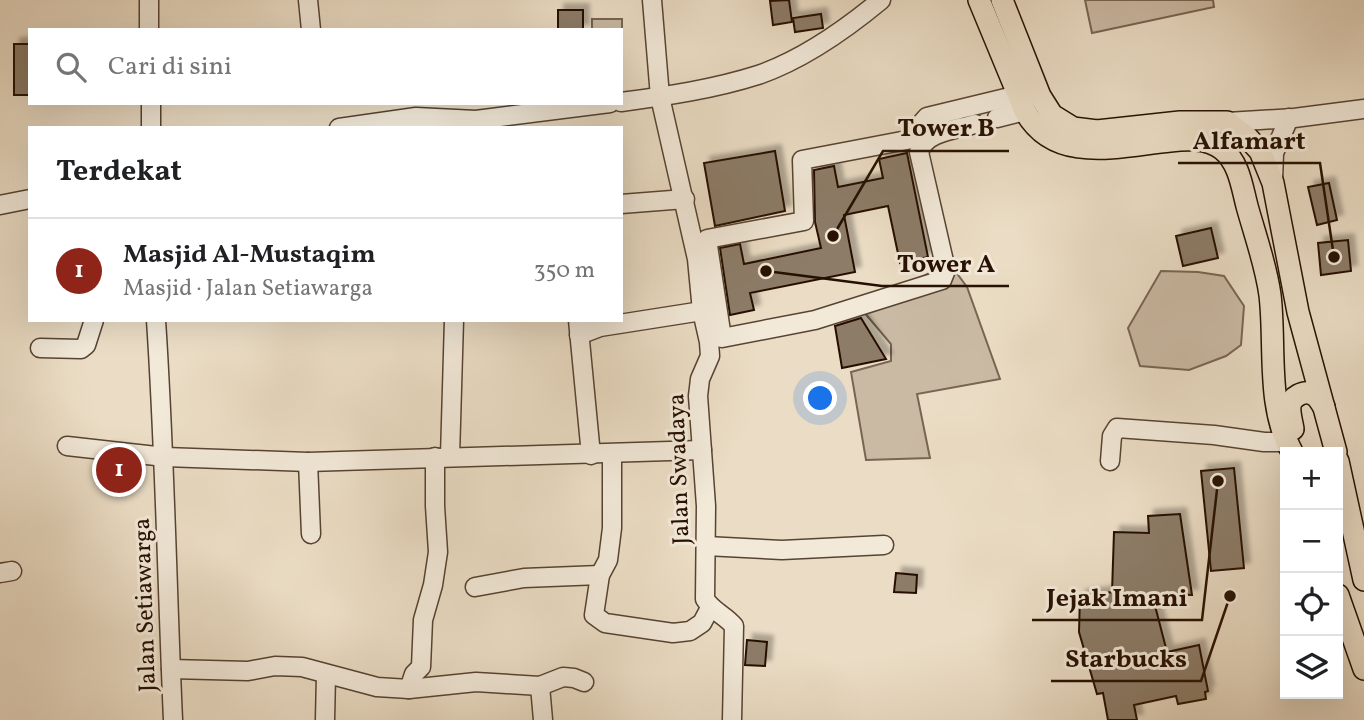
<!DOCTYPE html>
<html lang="id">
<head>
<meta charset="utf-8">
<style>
  body { margin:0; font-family:Vollkorn,serif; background:#f6f6f6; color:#202124 }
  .controls { position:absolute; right:21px; bottom:21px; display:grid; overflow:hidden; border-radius:0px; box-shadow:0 7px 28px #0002 }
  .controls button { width:63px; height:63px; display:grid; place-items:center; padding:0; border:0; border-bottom:2px solid #e0e0e0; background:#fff; color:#202124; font:35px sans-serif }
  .you { position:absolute; left:821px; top:399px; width:24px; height:24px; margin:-18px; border:5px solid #fff; border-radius:50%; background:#1a73e8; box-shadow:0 0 0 10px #1a73e833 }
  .badge { display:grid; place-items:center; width:46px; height:46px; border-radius:50%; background:#8f2418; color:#fff; font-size:23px; font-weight:700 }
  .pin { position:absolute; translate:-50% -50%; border:4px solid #fff; box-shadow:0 2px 7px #0006 }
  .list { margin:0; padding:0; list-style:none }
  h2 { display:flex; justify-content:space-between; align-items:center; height:91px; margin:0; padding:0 28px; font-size:30px }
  h2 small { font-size:23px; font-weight:400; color:#757577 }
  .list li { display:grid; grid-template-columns:46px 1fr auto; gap:21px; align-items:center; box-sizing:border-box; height:105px; padding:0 28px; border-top:2px solid #e0e0e0 }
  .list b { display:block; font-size:26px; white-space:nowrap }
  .list p { margin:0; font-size:23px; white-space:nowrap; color:#757577 }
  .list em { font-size:23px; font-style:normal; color:#757577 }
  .icon { flex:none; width:38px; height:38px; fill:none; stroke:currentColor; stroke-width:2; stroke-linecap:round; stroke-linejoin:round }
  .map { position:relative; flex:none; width:1364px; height:720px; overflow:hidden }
  .search { position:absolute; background:#fff; box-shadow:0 7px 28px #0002; left:28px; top:28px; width:595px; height:77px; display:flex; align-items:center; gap:18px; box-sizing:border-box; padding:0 24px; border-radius:0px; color:#757577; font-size:26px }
  .panel { position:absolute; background:#fff; box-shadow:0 7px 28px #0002; left:28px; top:126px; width:595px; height:196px; border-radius:0px }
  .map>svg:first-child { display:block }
  .green { fill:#cabaa4; stroke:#786552; stroke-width:2 }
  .building { fill:#8c7b67; stroke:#261001; stroke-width:2; filter:url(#shadow) }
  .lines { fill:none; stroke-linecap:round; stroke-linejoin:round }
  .minor-casing { stroke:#574332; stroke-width:21 }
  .major-casing { stroke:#261001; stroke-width:24 }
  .minor { stroke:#f2e9d9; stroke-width:18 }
  .major { stroke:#ebddc5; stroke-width:21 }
  .labels { text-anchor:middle; stroke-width:6; stroke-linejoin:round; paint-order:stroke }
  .street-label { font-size:24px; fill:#261001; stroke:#f2e9d9 }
  .leader { fill:none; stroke:#261001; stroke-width:2.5 }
  .callout-dot { fill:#261001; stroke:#f2e9d9; stroke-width:2.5 }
  .callout-label { font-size:26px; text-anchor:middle; font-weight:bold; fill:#261001; stroke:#f2e9d9; stroke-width:6; stroke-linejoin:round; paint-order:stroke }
</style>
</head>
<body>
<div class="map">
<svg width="1364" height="720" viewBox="0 0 1364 720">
  <defs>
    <filter id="shadow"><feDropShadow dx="6" dy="-6" stdDeviation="2" flood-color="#0004"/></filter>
  </defs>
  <rect width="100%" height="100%" fill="#ebddc5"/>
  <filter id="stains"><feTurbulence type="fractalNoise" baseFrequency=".00286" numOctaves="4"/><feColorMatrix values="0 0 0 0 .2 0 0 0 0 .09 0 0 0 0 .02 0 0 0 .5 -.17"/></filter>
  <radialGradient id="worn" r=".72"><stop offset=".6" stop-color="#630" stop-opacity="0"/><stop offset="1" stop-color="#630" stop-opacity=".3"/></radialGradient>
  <!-- green -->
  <g class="green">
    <polygon points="1085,0 1213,0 1214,7 1092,33"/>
    <polygon points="592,19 622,19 622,51 621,30 592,30"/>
    <polygon points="950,264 967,287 1000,379 917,394 930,458 866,460 851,372 891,361 891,344 858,305"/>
    <polygon points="1161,271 1198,272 1224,276 1244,306 1241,345 1226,356 1189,370 1140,366 1128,328"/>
  </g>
  <!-- building -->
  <g class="building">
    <polygon points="789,0 792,22 773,25 770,1"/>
    <rect x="558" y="10" width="25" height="20"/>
    <polygon points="821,14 823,28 795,32 793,18"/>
    <rect x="14" y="44" width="16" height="51"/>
    <polygon points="775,151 785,211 715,226 704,163"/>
    <polygon points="907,153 928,257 900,263 888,206 844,215 855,272 750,293 754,310 730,315 720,248 740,244 744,264 821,248 815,222 814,170 834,166 838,187 883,178 879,159"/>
    <polygon points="1329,183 1337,220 1317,225 1308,187"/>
    <polygon points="1211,228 1218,258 1183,266 1176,236"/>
    <polygon points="1348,240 1351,271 1321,275 1318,243"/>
    <polygon points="861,318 886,359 842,368 835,326"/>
    <polygon points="103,462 137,465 135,485 102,482"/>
    <polygon points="1234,468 1244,568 1211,571 1201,471"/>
    <polygon points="1180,514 1192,595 1152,594 1167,652 1199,645 1208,691 1205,692 1206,699 1178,704 1176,696 1134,705 1137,720 1108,720 1103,693 1097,694 1079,632 1080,596 1112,592 1114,532 1149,533 1148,516"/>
    <polygon points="896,573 917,575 916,593 894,592"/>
    <polygon points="747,640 767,642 765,666 745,665"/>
  </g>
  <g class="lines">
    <!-- minor casing -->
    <g class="minor-casing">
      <g id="minor">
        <polyline points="149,0 149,30"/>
        <polyline points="308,0 311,30"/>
        <path d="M652 0 660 97 697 259 702 311 709 342 710 356 700 379 698 396 706 506 705 599C712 611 725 615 734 626L732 720"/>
        <path d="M621 102C667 96 714 89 758 75 802 60 846 29 881 0"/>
        <polyline points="151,103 151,128"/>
        <polyline points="997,118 1025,111"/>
        <polyline points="1227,122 1294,118 1364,109"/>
        <path d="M975 124C956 130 926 131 919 152L946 270 942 280 815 320 722 338 707 239 804 221 802 160 907 140 927 117 1018 95"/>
        <polyline points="339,128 416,117 476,120 610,103"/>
        <polyline points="1273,181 1274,153 1289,118"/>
        <polyline points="621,204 685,199"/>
        <polyline points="0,205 30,199"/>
        <path d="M156 320C165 453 167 587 173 720"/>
        <polyline points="578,320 591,455"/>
        <polyline points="579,335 600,327 702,311"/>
        <polyline points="40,348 81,349 86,345 94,320"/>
        <polyline points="67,446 165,457 308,462 702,450"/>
        <polyline points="612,454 612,528 608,560 600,575 594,615 605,623 673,633 690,631 702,623 710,608"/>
        <polyline points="450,456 454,320"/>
        <polyline points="1110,461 1112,436 1117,428 1214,435 1264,442 1286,442"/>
        <polyline points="308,462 311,534"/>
        <polyline points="706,546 782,550 884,545"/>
        <polyline points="0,573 12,571"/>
        <polyline points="475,587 524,578 600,575"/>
        <polyline points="171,669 248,671 275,666 302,667 377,687 409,689 476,682 540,686 563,677 574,678 584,682"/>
        <polyline points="540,686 543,720"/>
        <polyline points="409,689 414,674 421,667 423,620 433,585 438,552 435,506 435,457"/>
        <polyline points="325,720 326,675"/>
      </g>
    </g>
    <!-- major casing -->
    <g class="major-casing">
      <g id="major">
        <path d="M979 0 1025 111C1055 165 1120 146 1170 141 1188 139 1207 138 1222 149 1239 162 1242 187 1247 206 1255 235 1266 265 1270 295 1276 345 1266 406 1292 452"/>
        <polyline points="1002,0 1040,96 1052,115 1073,128 1097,131 1180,122 1227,122 1247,137 1260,151 1273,183 1298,312 1336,452"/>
        <path d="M1293 429C1292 422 1289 413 1290 406 1291 397 1304 390 1312 394 1318 396 1321 403 1324 407"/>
        <polyline points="1338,461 1364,580"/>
        <polyline points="1338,595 1364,669"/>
      </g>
    </g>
    <!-- minor -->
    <use href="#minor" class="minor"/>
    <!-- major -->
    <use href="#major" class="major"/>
  </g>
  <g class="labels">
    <!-- street labels -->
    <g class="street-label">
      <text transform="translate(678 469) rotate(-92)" y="8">Jalan Swadaya</text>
      <text transform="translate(144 605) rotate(-92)" y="8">Jalan Setiawarga</text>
    </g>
  </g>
  <!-- callouts -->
  <path class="leader" d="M833 236L883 151H1009M1334 257L1320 163H1178M766 271L882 286H1009M1218 481L1202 620H1032M1230 596L1201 681H1051"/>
  <g class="callout-dot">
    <circle cx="833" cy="236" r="7"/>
    <circle cx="1334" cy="257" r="7"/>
    <circle cx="766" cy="271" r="7"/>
    <circle cx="1218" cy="481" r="7"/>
    <circle cx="1230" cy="596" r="7"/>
  </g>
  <g class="callout-label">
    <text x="946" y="136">Tower B</text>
    <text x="1249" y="149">Alfamart</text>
    <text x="946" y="272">Tower A</text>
    <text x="1117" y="606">Jejak Imani</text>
    <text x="1126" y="667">Starbucks</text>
  </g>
  <rect width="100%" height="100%" filter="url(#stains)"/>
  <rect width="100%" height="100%" fill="url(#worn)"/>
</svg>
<div class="controls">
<button>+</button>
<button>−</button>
<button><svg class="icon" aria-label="locate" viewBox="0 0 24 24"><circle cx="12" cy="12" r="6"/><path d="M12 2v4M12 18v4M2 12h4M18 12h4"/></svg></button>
<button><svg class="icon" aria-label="layers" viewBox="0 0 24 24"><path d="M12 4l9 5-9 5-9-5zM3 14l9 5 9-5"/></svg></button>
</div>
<div class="you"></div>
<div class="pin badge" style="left:119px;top:470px">1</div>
<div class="search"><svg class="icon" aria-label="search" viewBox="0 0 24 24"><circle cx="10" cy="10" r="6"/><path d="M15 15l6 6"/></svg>Cari di sini</div>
<section class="panel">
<h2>Terdekat<small></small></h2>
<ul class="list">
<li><span class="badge">1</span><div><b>Masjid Al-Mustaqim</b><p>Masjid · Jalan Setiawarga</p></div><em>350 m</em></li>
</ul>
</section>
</div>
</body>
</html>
